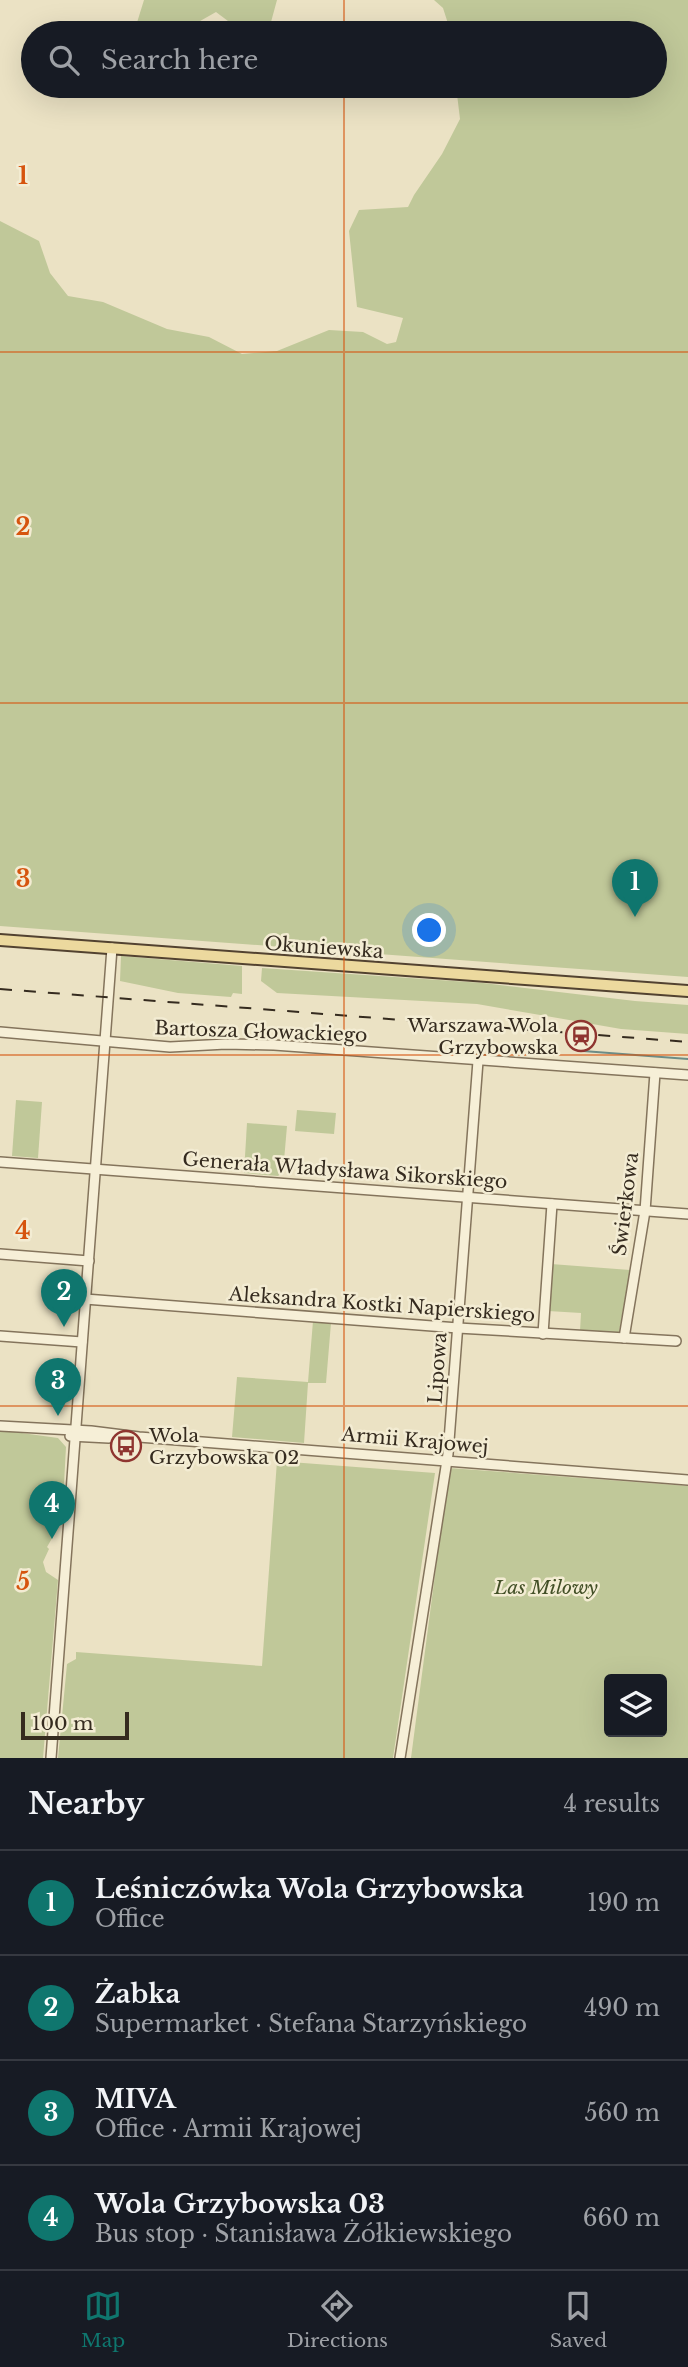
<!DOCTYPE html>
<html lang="en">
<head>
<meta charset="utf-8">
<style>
  body { margin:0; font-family:"Libre Baskerville",serif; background:#242831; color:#f1f3f6 }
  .controls { position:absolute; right:21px; bottom:21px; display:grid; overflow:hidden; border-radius:7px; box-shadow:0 7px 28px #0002 }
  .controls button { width:63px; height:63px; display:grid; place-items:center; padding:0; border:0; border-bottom:2px solid #363941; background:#171b24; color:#f1f3f6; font:35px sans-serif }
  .scale { position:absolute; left:21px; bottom:18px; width:108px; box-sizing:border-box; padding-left:7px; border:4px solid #352b1f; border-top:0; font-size:19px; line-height:24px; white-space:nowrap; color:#352b1f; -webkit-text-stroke:5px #f3ecd3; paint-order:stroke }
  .you { position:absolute; left:430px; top:931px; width:24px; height:24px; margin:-18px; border:5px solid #fff; border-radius:50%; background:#1a73e8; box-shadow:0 0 0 10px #1a73e833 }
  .badge { display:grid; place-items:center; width:46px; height:46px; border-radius:50%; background:#0f766e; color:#fff; font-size:23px; font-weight:700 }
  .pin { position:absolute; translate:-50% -58px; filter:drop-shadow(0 2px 4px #0008) }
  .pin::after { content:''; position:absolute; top:37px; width:24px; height:21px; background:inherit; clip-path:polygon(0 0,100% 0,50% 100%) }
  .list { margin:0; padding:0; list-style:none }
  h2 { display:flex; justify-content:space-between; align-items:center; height:91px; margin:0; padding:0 28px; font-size:30px }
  h2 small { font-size:23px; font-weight:400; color:#9ea1a6 }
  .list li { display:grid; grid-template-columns:46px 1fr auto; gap:21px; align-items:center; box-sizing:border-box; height:105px; padding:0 28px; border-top:2px solid #363941 }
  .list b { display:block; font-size:26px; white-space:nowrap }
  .list p { margin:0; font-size:23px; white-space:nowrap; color:#9ea1a6 }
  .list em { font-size:23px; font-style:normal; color:#9ea1a6 }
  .icon { flex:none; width:38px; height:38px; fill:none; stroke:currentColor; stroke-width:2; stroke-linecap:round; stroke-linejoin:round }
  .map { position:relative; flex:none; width:688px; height:1758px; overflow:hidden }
  .search { position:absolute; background:#171b24; box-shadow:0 7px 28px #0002; left:21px; right:21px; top:21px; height:77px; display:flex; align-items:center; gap:18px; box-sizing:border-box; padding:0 24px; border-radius:38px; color:#9ea1a6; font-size:26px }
  .sheet { height:511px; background:#171b24 }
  nav { display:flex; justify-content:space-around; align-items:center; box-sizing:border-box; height:98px; border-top:2px solid #363941; background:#171b24; font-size:19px; color:#9ea1a6 }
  nav a { display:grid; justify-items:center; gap:4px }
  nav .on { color:#0f766e }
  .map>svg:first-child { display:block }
  .green { fill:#c0c899; fill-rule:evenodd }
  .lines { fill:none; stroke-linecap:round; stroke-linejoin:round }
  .stream { stroke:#6d8c86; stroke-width:2 }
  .minor-casing { stroke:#84745c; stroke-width:12 }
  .major-casing { stroke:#524230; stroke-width:14 }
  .minor { stroke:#f6efd7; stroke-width:9 }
  .major { stroke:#ecd99e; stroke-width:10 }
  .rail { stroke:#352b1f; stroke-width:2; stroke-dasharray:12 12; stroke-linecap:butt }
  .grid { fill:none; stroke:#d6540e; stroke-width:2; stroke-opacity:0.55 }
  .labels { text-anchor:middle; stroke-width:5; stroke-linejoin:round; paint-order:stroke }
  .street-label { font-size:19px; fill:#352b1f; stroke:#f3ecd3 }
  .poi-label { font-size:19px; fill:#352b1f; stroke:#f3ecd3; text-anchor:end }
  .park-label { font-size:19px; font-style:italic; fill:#435027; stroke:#f3ecd3 }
  .grid-label { font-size:23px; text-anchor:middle; font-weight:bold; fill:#d6540e; stroke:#f3ecd3; stroke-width:5; stroke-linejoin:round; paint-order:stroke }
</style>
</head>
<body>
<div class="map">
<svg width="688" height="1758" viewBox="0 0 688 1758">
  <rect width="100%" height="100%" fill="#ebe2c4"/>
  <!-- green -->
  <g class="green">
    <polygon points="144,0 277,0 268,33 236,33 236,27 216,12 179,33 144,33 135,29"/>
    <polygon points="434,0 688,0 688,977 0,926 0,221 39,241 50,273 68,296 103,302 167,329 209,337 242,354 277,351 329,330 363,332 387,344 396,342 403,318 357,307 349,231 359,210 408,207 414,195 442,154 460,119 456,86 655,86 655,33 451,33 443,8"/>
    <polygon points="121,956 242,966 242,994 233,993 231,997 178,993 120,981"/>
    <polygon points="262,968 483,983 635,1001 688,1005 688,1034 621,1029 477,1004 277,993 261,981"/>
    <polygon points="16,1100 42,1102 38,1158 12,1156"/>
    <polygon points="297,1110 336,1113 334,1134 295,1131"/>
    <polygon points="247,1123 287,1126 283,1172 278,1176 244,1173"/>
    <polygon points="551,1264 630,1270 619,1332 617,1334 580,1331 581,1313 548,1311"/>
    <polygon points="313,1321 331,1323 326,1383 308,1383 304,1443 232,1437 237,1377 308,1382"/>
    <polygon points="0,1430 58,1438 66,1447 62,1521 47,1547 49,1549 43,1562 46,1572 58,1580 43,1758 0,1758"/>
    <polygon points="277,1461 435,1473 393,1758 58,1758 67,1664 76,1659 76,1652 262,1666"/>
    <path d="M449 1468 688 1486V1758H411ZM609 1679H662V1732H609Z"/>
  </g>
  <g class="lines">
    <!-- stream -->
    <polyline class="stream" points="583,1051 688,1059"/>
    <!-- minor casing -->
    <g class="minor-casing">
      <g id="minor">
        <polyline points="0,1032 170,1047 226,1044 274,1045 688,1075"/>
        <polyline points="0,1162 688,1214"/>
        <polyline points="0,1254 89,1261"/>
        <polyline points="85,1299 458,1328 676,1341"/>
        <polyline points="543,1334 552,1204"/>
        <polyline points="0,1336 82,1342"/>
        <polyline points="624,1338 645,1211 655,1073"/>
        <polyline points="0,1426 91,1431 139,1437 688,1480"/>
        <polyline points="70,1436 109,1438"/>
        <polyline points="51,1758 112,948"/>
        <polyline points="400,1758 448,1454 478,1061"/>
      </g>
    </g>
    <!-- major casing -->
    <g class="major-casing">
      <polyline id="major" points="0,940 688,991"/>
    </g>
    <!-- minor -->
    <use href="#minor" class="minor"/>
    <!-- major -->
    <use href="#major" class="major"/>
    <!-- rail -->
    <polyline class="rail" points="0,989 688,1042"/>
  </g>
  <!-- grid -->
  <path class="grid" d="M344 0V33M344 86V1758M0 352H688M0 703H688M0 1055H688M0 1406H688"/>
  <!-- icons -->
  <defs>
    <g id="station-ring" transform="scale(1.575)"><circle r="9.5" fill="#f3ecd3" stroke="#8f3530" stroke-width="1.5"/><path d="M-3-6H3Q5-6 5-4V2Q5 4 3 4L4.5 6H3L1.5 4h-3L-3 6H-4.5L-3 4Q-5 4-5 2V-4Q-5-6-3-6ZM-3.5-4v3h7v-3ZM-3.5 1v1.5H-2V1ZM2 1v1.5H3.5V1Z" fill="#8f3530"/></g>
    <g id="bus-ring" transform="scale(1.575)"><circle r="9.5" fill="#f3ecd3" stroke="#8f3530" stroke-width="1.5"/><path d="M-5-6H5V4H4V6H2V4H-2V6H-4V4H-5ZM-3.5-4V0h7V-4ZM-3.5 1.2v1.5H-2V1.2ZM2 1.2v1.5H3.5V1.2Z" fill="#8f3530"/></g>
  </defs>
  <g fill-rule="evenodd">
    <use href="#station-ring" x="581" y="1036"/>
    <use href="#bus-ring" x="126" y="1446"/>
  </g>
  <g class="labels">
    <!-- street labels -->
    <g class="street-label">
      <text transform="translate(324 947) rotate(4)" y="7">Okuniewska</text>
      <text transform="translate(261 1031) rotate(2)" y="7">Bartosza Głowackiego</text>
      <text transform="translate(345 1170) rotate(4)" y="7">Generała Władysława Sikorskiego</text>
      <text transform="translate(625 1204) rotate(-83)" y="7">Świerkowa</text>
      <text transform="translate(382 1304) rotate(4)" y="7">Aleksandra Kostki Napierskiego</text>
      <text transform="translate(437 1368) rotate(-86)" y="7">Lipowa</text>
      <text transform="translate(415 1440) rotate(5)" y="7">Armii Krajowej</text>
    </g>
    <!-- poi labels -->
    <g class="poi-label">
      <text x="558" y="1032">Warszawa Wola<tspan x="558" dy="22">Grzybowska</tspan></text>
      <text x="149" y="1442" text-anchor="start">Wola<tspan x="149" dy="22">Grzybowska 02</tspan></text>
    </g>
    <!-- park labels -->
    <g class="park-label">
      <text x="546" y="1594">Las Milowy</text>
    </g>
  </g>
  <g class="grid-label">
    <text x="23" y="184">1</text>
    <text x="23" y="535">2</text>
    <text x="23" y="887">3</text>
    <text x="23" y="1239">4</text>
    <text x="23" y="1590">5</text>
  </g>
</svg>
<div class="controls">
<button><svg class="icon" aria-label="layers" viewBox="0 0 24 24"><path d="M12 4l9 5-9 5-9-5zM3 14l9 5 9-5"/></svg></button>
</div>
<div class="scale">100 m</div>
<div class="you"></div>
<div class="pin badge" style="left:635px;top:917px">1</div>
<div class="pin badge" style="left:64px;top:1327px">2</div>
<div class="pin badge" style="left:58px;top:1416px">3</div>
<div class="pin badge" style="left:52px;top:1539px">4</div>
<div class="search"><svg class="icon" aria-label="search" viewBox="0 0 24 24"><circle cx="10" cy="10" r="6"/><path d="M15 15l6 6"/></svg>Search here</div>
</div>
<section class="sheet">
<h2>Nearby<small>4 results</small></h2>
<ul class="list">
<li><span class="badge">1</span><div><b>Leśniczówka Wola Grzybowska</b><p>Office</p></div><em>190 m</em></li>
<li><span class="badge">2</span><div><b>Żabka</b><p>Supermarket · Stefana Starzyńskiego</p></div><em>490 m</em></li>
<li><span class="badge">3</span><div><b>MIVA</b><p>Office · Armii Krajowej</p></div><em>560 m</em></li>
<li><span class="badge">4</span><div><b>Wola Grzybowska 03</b><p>Bus stop · Stanisława Żółkiewskiego</p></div><em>660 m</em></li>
</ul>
</section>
<nav>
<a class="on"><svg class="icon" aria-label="map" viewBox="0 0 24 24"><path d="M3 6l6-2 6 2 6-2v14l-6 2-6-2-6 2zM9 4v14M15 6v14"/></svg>Map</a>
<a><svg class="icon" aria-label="directions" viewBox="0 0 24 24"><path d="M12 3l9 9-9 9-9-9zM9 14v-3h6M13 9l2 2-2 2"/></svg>Directions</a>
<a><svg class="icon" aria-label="saved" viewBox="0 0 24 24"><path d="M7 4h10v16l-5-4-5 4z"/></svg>Saved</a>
</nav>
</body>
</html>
